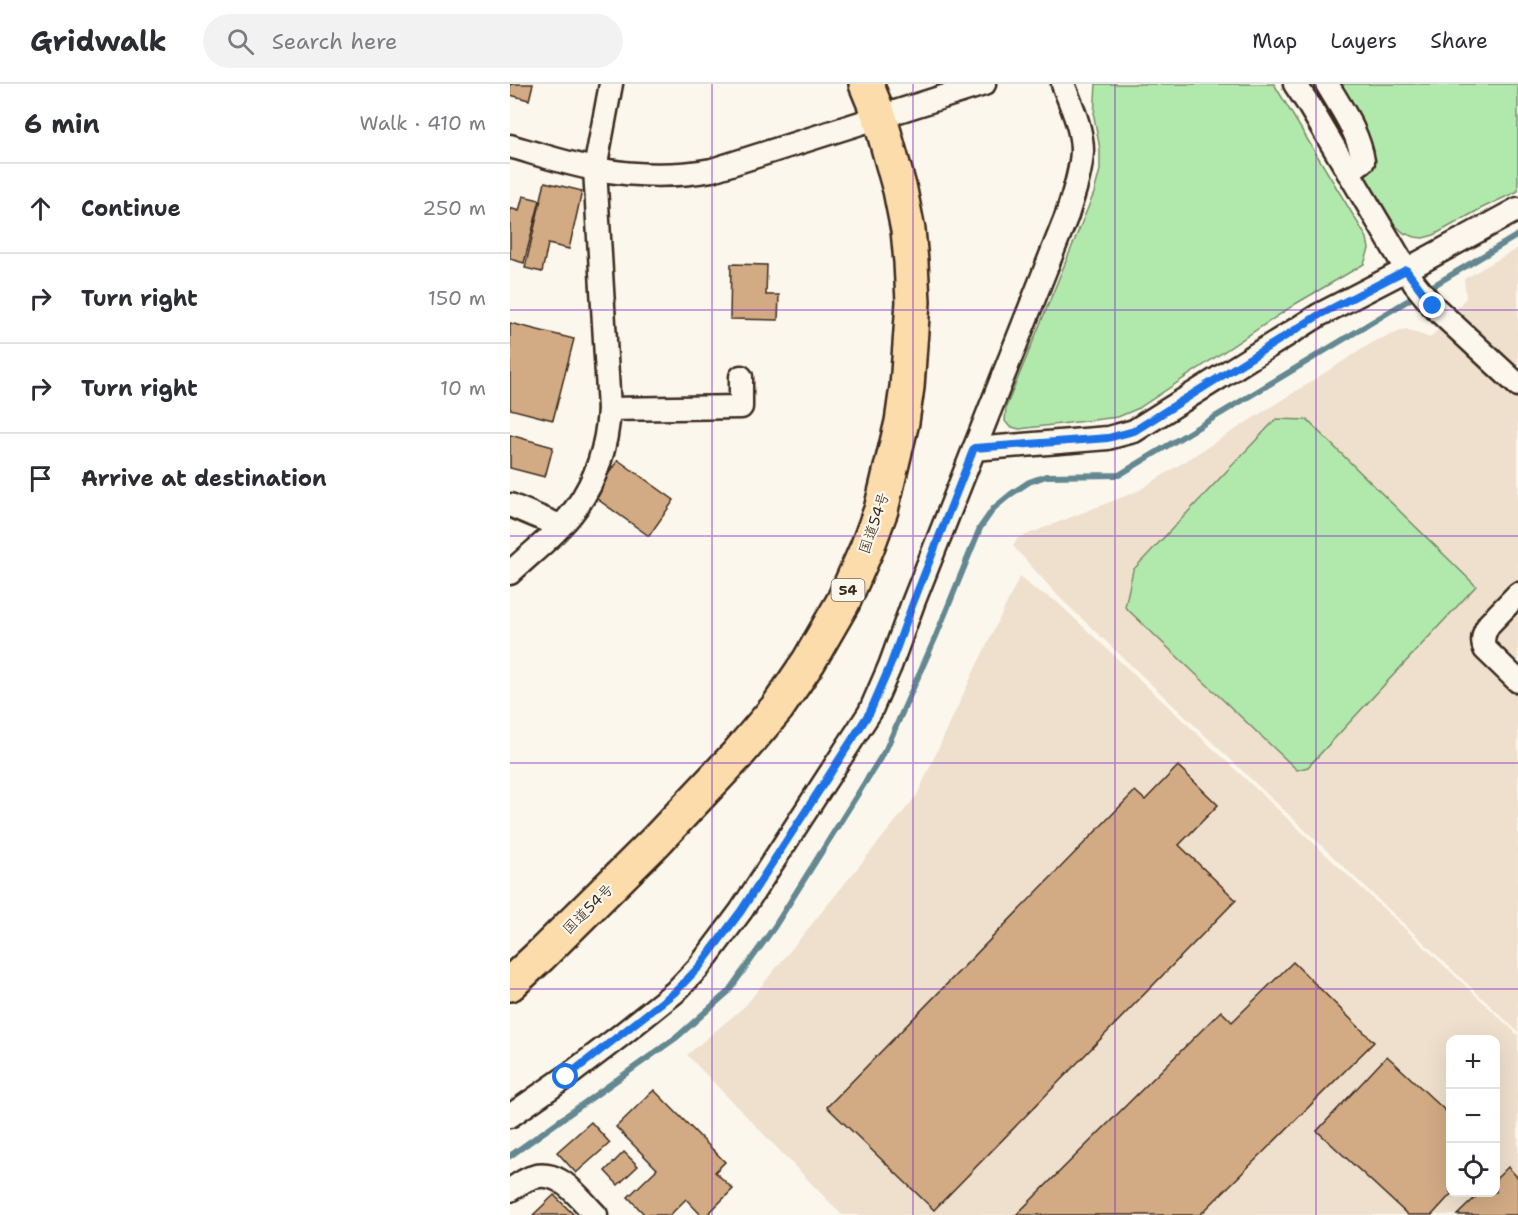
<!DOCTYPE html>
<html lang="en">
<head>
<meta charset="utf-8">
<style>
  body { margin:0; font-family:"Shantell Sans","Klee One",sans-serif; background:#f2f2f3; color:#2b2b33 }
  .controls { position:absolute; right:18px; bottom:18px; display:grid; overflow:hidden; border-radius:12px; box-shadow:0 6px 24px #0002 }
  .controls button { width:54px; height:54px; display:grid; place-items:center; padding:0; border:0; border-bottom:2px solid #e1e1e2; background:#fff; color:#2b2b33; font:30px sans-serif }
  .stop { position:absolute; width:18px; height:18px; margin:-14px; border:4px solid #1a73e8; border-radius:50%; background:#fff }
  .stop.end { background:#1a73e8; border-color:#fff; box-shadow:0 2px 6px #0008 }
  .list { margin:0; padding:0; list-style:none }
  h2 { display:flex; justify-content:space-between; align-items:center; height:78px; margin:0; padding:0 24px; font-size:26px }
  h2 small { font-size:20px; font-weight:400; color:#7c7c81 }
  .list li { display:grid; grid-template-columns:39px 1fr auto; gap:18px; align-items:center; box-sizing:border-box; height:90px; padding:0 24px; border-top:2px solid #e1e1e2 }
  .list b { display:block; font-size:22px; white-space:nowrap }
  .list em { font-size:20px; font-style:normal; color:#7c7c81 }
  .icon { flex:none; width:33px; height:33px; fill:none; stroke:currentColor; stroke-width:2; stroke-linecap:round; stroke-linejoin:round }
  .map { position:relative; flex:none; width:1008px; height:1131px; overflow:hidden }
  header { display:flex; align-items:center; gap:36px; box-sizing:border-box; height:84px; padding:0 30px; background:#fff; border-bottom:2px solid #e1e1e2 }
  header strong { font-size:28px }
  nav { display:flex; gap:33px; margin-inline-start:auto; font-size:21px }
  .search { width:420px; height:54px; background:#f2f2f3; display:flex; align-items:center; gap:15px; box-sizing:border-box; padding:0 21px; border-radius:33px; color:#7c7c81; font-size:22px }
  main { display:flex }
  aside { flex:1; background:#fff }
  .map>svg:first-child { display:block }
  .built { fill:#efe0cd; fill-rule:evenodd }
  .green { fill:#b1e9ad; stroke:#768a66; stroke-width:1.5 }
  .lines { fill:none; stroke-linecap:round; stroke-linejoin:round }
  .stream { stroke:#648892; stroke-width:6 }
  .building { fill:#d2ab84; stroke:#3b2a1e; stroke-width:1.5 }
  .minor-casing { stroke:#3b2a1e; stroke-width:27 }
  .highway-casing { stroke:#3b2a1e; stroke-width:38 }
  .minor { stroke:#fbf7ec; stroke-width:22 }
  .highway { stroke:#fddcac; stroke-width:33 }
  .route { stroke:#1a73e8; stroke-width:8 }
  .grid { fill:none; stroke:#7b2cbf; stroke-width:1.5; stroke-opacity:0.55 }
  .labels { text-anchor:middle; stroke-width:4.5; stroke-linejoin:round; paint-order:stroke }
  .shield { fill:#fbf7ec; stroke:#75685c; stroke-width:1.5 }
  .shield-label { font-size:14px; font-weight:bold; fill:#3b2a1e }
  .street-label { font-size:15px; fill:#3b2a1e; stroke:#fbf7ec }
</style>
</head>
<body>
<header>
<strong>Gridwalk</strong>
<div class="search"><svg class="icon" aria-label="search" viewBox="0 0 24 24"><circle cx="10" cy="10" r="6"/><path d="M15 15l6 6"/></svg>Search here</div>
<nav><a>Map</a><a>Layers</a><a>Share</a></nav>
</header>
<main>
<aside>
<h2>6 min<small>Walk · 410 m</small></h2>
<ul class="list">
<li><svg class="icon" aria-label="ahead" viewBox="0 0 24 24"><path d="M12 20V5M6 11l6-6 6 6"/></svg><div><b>Continue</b></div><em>250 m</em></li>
<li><svg class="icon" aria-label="right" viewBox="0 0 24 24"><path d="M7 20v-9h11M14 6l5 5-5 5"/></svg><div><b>Turn right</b></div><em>150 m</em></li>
<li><svg class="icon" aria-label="right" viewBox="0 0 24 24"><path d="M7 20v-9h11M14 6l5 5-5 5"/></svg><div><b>Turn right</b></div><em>10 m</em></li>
<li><svg class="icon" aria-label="arrive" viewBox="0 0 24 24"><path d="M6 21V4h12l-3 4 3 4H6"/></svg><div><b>Arrive at destination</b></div></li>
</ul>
</aside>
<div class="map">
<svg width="1008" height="1131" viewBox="0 0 1008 1131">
  <rect width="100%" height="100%" fill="#fbf7ec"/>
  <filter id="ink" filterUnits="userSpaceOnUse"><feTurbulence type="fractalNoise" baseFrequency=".0167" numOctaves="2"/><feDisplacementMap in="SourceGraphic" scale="12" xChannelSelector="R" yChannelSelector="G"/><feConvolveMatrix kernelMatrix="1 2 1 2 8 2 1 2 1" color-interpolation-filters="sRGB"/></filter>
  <g filter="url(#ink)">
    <!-- built -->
    <g class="built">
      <polygon points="1008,164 1008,948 549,513 503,462 508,454 628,407 865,257 896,245 920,254 956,214 954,195"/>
      <path d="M510 492 523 504 546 517 1008 951V1131H332L177 971 235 922 407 711 463 589ZM940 956H986V1108H940Z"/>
    </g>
    <!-- green -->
    <g class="green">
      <polygon points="586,0 764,0 857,154 859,165 854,180 787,219 629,324 608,333 509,345 499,342 495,337 496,323 584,109 590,86 590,65 584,33"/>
      <polygon points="798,0 1008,0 1008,107 972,124 924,151 913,154 905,153 894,149 885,141"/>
      <polygon points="766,335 797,336 966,502 798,683 787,686 615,523 623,486"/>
    </g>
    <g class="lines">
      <!-- stream -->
      <g class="stream">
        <polyline points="916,206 1008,151"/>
        <polyline points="0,1072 167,953 218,908 265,842 376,665 426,552 470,444 484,424 501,410 519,398 536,392 609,391 907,211"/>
      </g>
    </g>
    <!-- building -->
    <g class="building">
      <polygon points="0,0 23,0 19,16 0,11"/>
      <polygon points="35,98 72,107 59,165 38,160 32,188 15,184"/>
      <polygon points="13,112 30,116 14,179 0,175 0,124 9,127"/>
      <polygon points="221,180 257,181 256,211 269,211 268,236 220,235"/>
      <polygon points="0,239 64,255 43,336 0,325"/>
      <polygon points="0,351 43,363 35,393 0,384"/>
      <polygon points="108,376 164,416 139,452 83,412"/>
      <polygon points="668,682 708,721 669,761 726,816 424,1126 317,1023 625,707 635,716"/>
      <polygon points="783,878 864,958 690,1131 506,1131 711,927 722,938"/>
      <polygon points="877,972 940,1031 940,1108 943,1108 922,1131 898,1131 807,1047"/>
      <polygon points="144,1006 215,1078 205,1088 223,1105 197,1131 191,1131 176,1115 160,1131 135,1131 118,1113 147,1085 106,1043"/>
      <polygon points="81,1038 100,1059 66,1089 47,1068"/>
      <polygon points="114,1068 128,1082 108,1101 95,1087"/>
      <polygon points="998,1083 1008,1094 1008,1131 947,1131 971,1108 986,1108 986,1095"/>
      <polygon points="44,1111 64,1131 23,1131"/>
    </g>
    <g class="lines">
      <!-- minor casing -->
      <g class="minor-casing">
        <g id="minor">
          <polyline points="785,0 797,18 905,200 923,222 1008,301"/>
          <path d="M817 0C831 24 849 49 853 77L838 88"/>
          <path d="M0 62C28 70 57 80 86 85 125 92 163 93 202 86L474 0"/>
          <polyline points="99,325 231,323 231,293"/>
          <polyline points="464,365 598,354 624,347 809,231 896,186 1008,125"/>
          <polyline points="0,421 50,442"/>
          <path d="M0 489C21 469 49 448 66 424 87 395 97 361 99 325L85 85 101 0"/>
          <path d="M1008 510 979 540C974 548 971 557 975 565L1008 597"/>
          <path d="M0 1032 56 993 110 952 165 908 189 883 231 827 360 628 380 582 403 519 557 131C563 111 571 89 572 67 572 44 561 21 553 0"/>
          <path d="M0 1106C5 1103 10 1099 16 1096 47 1080 67 1112 86 1131"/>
        </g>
      </g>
      <!-- highway casing -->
      <g class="highway-casing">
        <polyline id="highway" points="0,900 30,872 146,757 227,671 267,624 299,577 333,518 357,464 371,426 392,338 397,303 403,218 401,178 398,146 390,106 370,34 356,0"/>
      </g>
      <!-- minor -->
      <use href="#minor" class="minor"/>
      <!-- highway -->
      <use href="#highway" class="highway"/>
    </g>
  </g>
  <g class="lines" filter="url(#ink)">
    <!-- route -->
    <polyline class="route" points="56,993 165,908 189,883 231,827 360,628 380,582 403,519 464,364 598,354 624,347 809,231 896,186 923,222"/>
  </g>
  <!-- grid -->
  <path class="grid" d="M202 0V1131M403 0V1131M605 0V1131M806 0V1131M0 226H1008M0 452H1008M0 679H1008M0 905H1008"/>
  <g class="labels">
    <!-- shield labels -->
    <rect class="shield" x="321.5" y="495" width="33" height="22" rx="4.5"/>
    <g class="shield-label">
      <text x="338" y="511">54</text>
    </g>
    <!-- street labels -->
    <g class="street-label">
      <text transform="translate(364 439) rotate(-71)" y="5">国道54号</text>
      <text transform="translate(78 825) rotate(-45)" y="5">国道54号</text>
    </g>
  </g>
</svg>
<div class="controls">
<button>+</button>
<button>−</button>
<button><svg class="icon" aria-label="locate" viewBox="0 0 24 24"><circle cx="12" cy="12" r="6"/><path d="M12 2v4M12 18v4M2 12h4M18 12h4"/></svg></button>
</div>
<div class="stop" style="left:56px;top:993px"></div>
<div class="stop end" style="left:923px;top:222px"></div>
</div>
</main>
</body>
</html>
